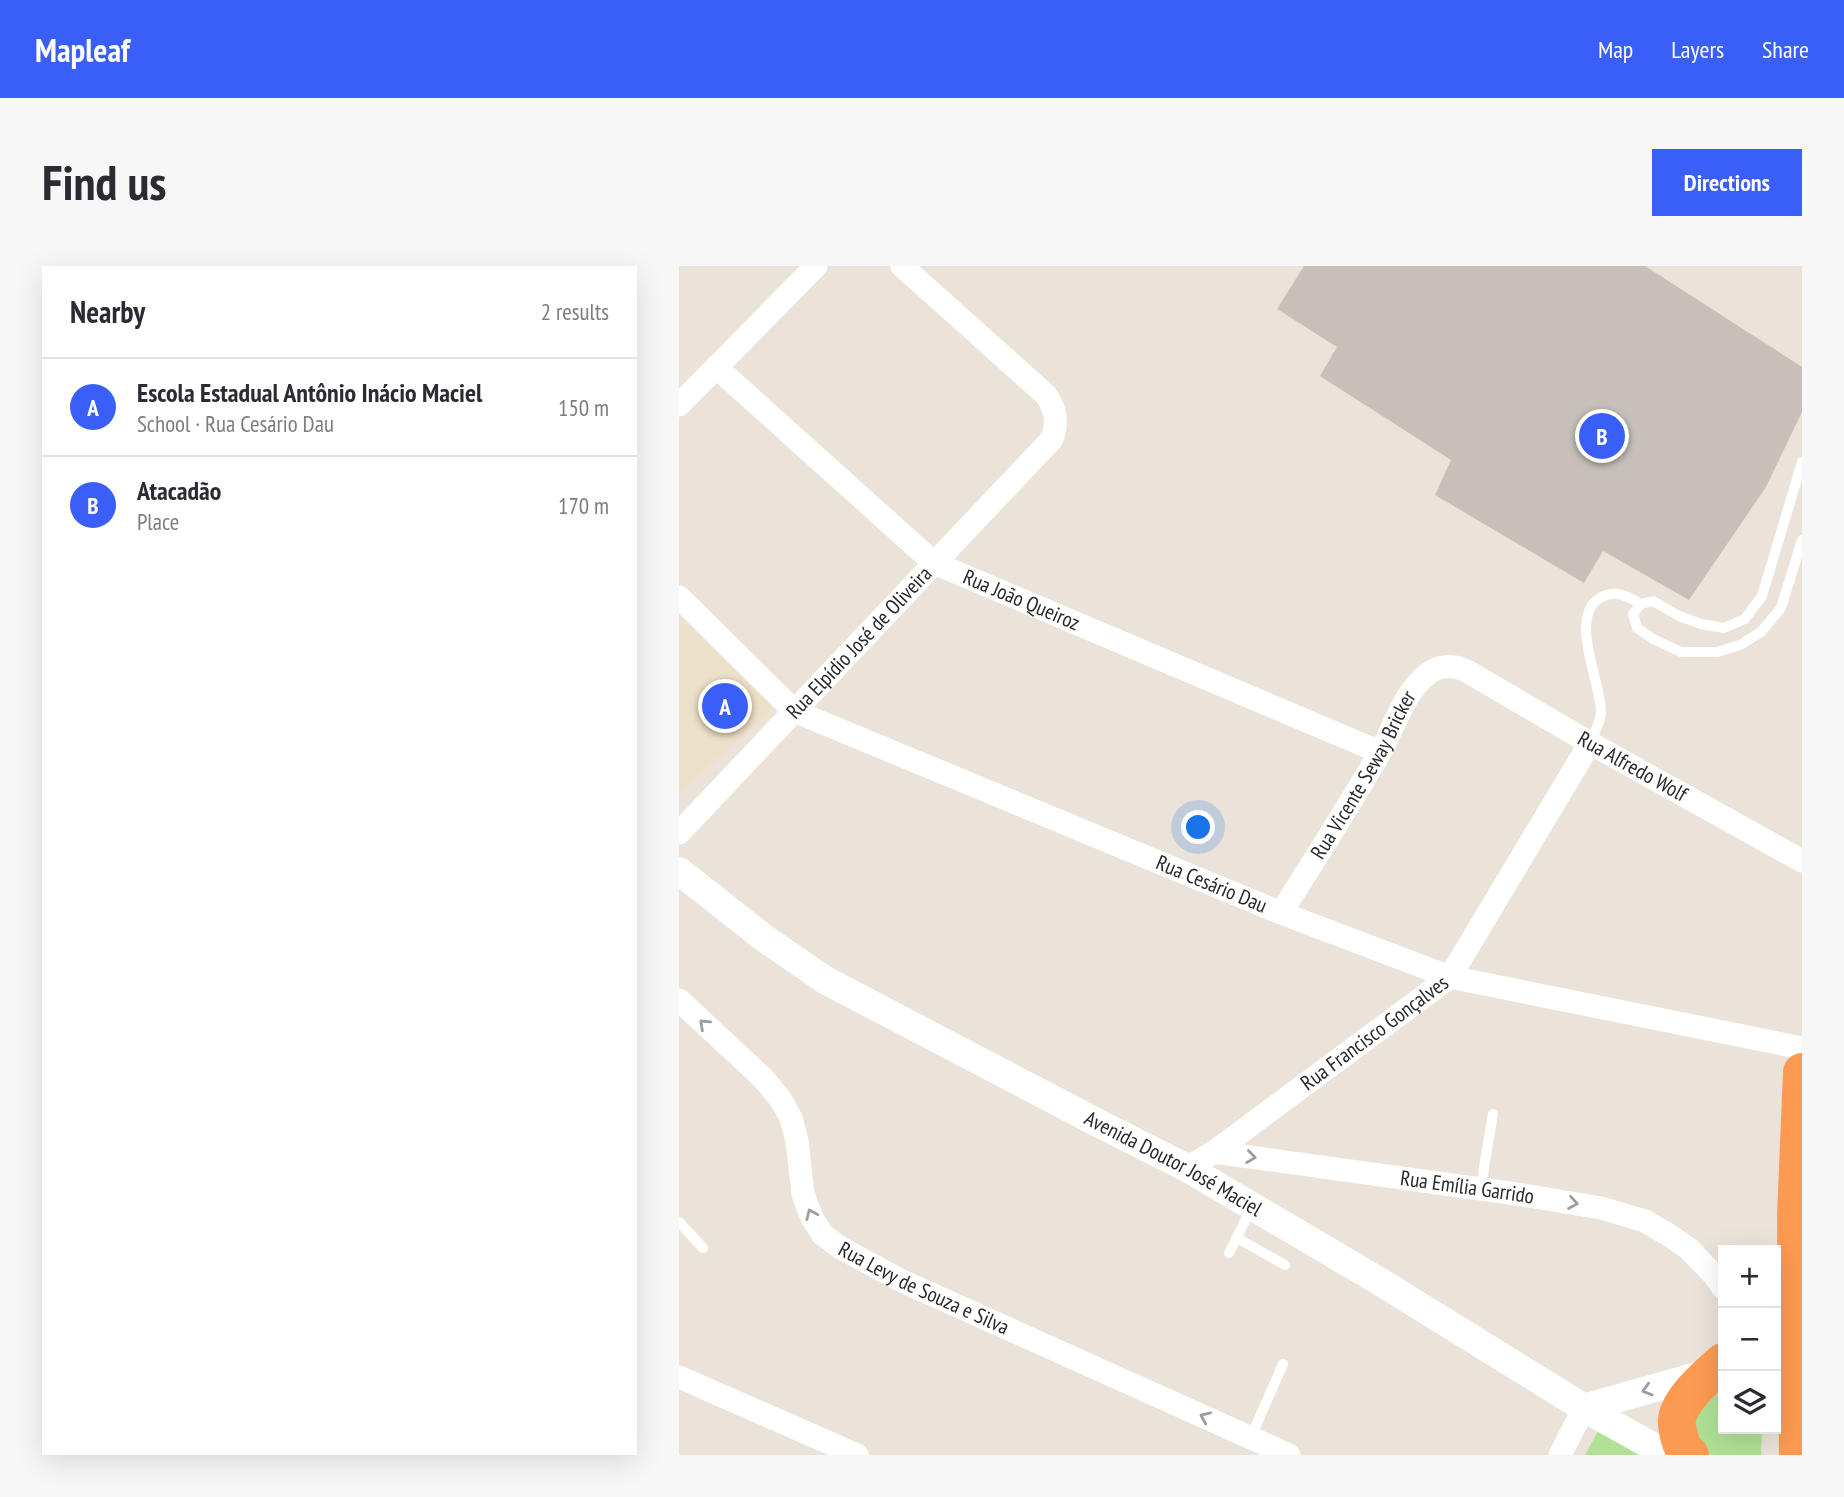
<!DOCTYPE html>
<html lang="en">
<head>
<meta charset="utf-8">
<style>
  body { margin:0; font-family:"PT Sans Narrow",sans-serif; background:#f7f7f7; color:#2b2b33 }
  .controls { position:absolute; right:21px; bottom:21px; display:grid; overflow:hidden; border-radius:0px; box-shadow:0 7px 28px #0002 }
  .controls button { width:63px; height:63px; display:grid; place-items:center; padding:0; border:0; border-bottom:2px solid #e1e1e2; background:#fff; color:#2b2b33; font:35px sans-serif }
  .you { position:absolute; left:520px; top:562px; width:24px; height:24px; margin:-18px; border:5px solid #fff; border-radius:50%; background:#1a73e8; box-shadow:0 0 0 10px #1a73e833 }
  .badge { display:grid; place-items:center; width:46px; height:46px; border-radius:50%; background:#395ff8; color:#fff; font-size:23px; font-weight:700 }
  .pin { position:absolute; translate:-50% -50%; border:4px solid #fff; box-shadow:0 2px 7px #0006 }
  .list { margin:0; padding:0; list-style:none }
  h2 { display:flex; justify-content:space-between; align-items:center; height:91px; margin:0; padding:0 28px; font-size:30px }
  h2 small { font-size:23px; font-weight:400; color:#7c7c81 }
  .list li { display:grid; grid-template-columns:46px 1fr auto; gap:21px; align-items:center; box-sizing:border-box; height:98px; padding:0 28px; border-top:2px solid #e1e1e2 }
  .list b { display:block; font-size:26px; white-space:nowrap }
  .list p { margin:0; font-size:23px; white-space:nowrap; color:#7c7c81 }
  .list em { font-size:23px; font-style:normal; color:#7c7c81 }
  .icon { flex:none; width:38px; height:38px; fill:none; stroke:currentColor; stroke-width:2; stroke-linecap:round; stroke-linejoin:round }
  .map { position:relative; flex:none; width:1123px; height:1189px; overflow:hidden; border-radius:0px }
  header { display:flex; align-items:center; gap:42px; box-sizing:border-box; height:98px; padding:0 35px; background:#395ff8; color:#fff }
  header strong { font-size:33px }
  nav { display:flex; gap:38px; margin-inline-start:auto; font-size:24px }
  .intro { display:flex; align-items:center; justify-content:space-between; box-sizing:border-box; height:168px; padding:0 42px }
  h1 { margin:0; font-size:49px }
  .button { padding:18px 32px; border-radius:0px; background:#395ff8; color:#fff; font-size:24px; font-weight:700 }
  main { display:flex; gap:42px; padding:0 42px }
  aside { flex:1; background:#fff; border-radius:0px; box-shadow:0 7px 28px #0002 }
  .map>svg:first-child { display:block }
  .education { fill:#ede0c8 }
  .green { fill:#b0e195 }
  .building { fill:#c6c0b9 }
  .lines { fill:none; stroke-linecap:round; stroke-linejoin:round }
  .service { stroke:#fff; stroke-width:10 }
  .minor { stroke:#fff; stroke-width:23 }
  .tertiary { stroke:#fff; stroke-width:28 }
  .motorway { stroke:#fd9a52; stroke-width:38 }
  .oneway { stroke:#9e9e9e }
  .labels { text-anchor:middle; stroke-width:6; stroke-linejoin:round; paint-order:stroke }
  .street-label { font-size:21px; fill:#282828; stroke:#fff }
</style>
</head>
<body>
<header>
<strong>Mapleaf</strong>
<nav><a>Map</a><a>Layers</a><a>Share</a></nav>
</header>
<div class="intro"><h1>Find us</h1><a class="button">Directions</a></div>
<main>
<aside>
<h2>Nearby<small>2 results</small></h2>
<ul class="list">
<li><span class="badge">A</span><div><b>Escola Estadual Antônio Inácio Maciel</b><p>School · Rua Cesário Dau</p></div><em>150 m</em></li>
<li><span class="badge">B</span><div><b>Atacadão</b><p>Place</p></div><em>170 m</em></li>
</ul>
</aside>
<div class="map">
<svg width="1123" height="1189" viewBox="0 0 1123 1189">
  <rect width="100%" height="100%" fill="#ebe3d9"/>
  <!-- education -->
  <polygon class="education" points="0,353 91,435 91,446 0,527"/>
  <!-- green -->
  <g class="green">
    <polygon points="1044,1115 1044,1163 1083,1163 1082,1189 1032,1189 1024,1186 1013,1151"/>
    <polygon points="923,1158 963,1189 906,1189"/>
  </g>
  <!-- building -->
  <polygon class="building" points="625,0 966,0 1123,101 1123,146 1087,221 1010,334 924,285 905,317 756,229 772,194 641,110 658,81 598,43"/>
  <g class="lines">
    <!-- service -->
    <g class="service">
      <polyline points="1123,196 1083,330 1066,353 1045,362 1022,358 1000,350 974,335 962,338 954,348 958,362 974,373 1002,386 1038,386 1061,379 1082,366 1102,342 1123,274"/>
      <path d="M911 477C914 468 922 456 922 446 922 416 889 351 921 332 936 323 948 330 962 338"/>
      <polyline points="803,923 805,901 814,848"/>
      <polyline points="0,956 24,982"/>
      <polyline points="558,972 606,999"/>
      <polyline points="550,987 572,943"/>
      <polyline points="572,1171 604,1098"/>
    </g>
    <!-- minor -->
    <g class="minor">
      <path id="s1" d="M37 101 255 297 701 486"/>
      <polyline points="0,139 137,0"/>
      <path id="s2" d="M0 331 115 445 602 647 771 711 1123 782"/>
      <path id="s3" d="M0 567 373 173C379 156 377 144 367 129L223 0"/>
      <path id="s4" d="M602 647C635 594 669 542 700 488 716 461 724 426 750 407 761 399 774 399 786 404L911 477 1123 595"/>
      <path id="s5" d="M0 734 85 813 102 834 112 852 118 875 124 928 133 952 144 969 162 982 223 1015 610 1189"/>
      <path id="s6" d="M535 886 771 711 911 477"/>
      <path id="s7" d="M508 902 535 886 838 928 922 942 966 955 993 971 1010 983 1035 1009 1044 1022"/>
      <polyline points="0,1111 178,1189"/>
      <polyline points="881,1189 905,1142"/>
    </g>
    <!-- tertiary -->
    <g class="tertiary">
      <path id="s8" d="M0 605 85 672 146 714 417 856 508 902 700 1015 905 1142 989 1189"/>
      <polyline points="905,1142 1032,1106"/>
    </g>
    <!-- motorway -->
    <g class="motorway">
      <path d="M1011 1189C1004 1184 1002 1178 1000 1170 999 1165 997 1158 998 1153 1001 1133 1029 1109 1044 1096"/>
      <polyline points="1119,1189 1117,949 1123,806"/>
    </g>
  </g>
  <!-- one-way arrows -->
  <defs><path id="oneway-chevron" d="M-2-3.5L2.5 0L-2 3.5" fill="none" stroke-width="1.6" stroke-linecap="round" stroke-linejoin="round" transform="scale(1.75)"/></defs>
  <g class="oneway">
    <use href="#oneway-chevron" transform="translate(25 758) rotate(-137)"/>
    <use href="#oneway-chevron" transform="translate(572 891) rotate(8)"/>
    <use href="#oneway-chevron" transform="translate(894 937) rotate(10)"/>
    <use href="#oneway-chevron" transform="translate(132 948) rotate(-114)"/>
    <use href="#oneway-chevron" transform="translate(968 1124) rotate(164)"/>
    <use href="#oneway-chevron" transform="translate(526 1151) rotate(-156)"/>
  </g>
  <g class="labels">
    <!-- street labels -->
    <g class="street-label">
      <text dy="7" stroke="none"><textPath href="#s1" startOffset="388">Rua João Queiroz</textPath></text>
      <text dy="7" stroke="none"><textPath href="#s3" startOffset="262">Rua Elpídio José de Oliveira</textPath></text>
      <text dy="7" stroke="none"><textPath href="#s4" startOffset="514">Rua Alfredo Wolf</textPath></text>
      <text dy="7" stroke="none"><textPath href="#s4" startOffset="161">Rua Vicente Seway Bricker</textPath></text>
      <text dy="7" stroke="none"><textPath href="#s2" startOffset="614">Rua Cesário Dau</textPath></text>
      <text dy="7" stroke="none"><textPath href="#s6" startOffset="200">Rua Francisco Gonçalves</textPath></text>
      <text dy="7" stroke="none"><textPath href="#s8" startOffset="576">Avenida Doutor José Maciel</textPath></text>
      <text dy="7" stroke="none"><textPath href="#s7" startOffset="287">Rua Emília Garrido</textPath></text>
      <text dy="7" stroke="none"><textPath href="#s5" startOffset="401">Rua Levy de Souza e Silva</textPath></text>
    </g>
  </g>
</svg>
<div class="controls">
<button>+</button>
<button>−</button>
<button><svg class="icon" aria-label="layers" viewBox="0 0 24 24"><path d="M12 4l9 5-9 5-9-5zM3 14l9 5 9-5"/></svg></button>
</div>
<div class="you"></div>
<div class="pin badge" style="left:46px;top:440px">A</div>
<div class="pin badge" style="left:923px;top:170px">B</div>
</div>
</main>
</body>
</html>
